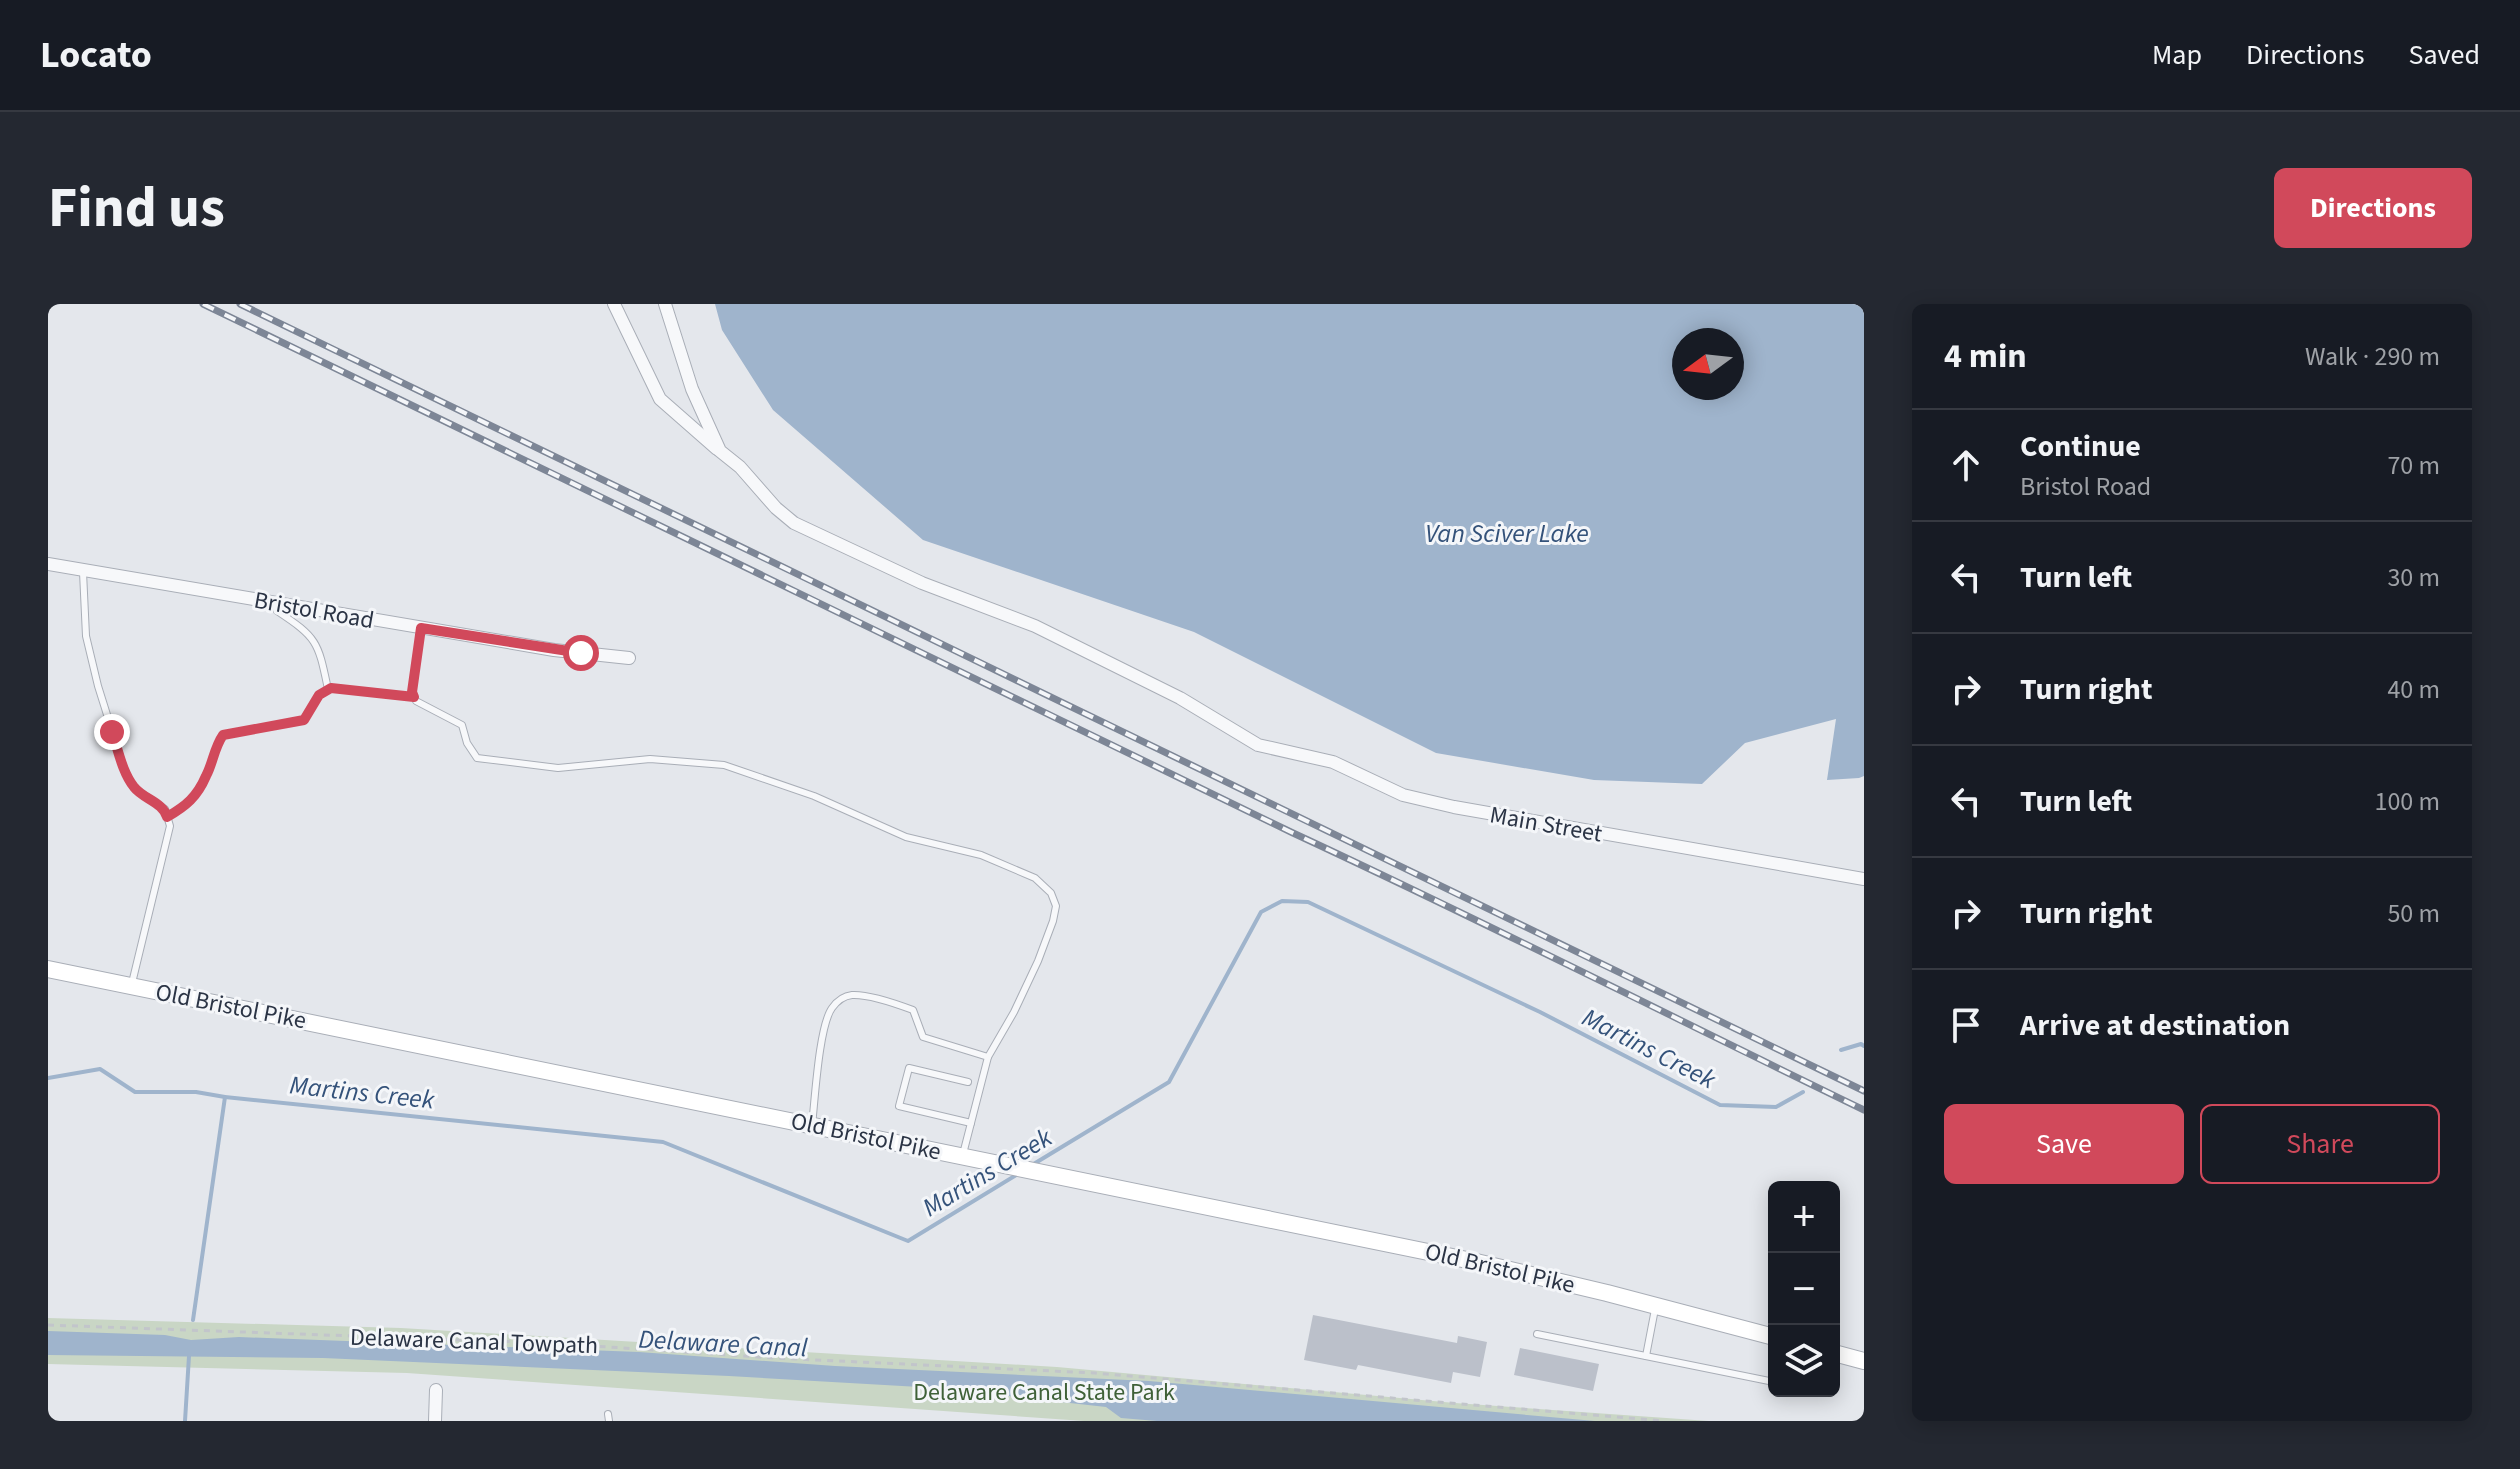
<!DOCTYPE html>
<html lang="en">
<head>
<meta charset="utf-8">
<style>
  body { margin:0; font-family:"Source Sans 3",sans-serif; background:#242831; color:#f1f3f6 }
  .controls { position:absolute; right:24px; bottom:24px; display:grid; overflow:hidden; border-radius:12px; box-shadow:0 4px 20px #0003 }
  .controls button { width:72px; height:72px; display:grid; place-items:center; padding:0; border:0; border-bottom:2px solid #363941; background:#171b24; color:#f1f3f6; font:40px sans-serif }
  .compass { position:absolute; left:1624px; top:24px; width:72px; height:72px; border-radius:50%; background:#171b24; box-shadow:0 4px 20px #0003; rotate:255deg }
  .stop { position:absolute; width:24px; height:24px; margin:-18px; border:6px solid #d1495b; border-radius:50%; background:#fff }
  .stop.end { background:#d1495b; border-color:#fff; box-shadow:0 2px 8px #0008 }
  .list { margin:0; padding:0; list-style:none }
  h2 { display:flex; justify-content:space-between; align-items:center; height:104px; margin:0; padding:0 32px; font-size:34px }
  h2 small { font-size:26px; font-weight:400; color:#9ea1a6 }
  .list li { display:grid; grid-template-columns:52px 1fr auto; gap:24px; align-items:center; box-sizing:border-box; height:112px; padding:0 32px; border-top:2px solid #363941 }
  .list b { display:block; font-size:30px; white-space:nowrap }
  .list p { margin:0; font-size:26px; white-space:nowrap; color:#9ea1a6 }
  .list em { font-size:26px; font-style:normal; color:#9ea1a6 }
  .actions { display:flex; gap:16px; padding:24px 32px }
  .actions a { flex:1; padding:18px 0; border:2px solid #d1495b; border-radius:12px; text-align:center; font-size:28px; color:#d1495b }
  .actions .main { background:#d1495b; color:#fff }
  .icon { flex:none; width:44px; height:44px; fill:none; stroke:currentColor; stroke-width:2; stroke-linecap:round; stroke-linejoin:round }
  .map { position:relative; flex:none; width:1816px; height:1117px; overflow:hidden; border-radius:12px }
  header { display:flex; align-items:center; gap:48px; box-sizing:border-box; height:112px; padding:0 40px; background:#171b24; border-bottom:2px solid #363941 }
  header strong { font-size:38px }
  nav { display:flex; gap:44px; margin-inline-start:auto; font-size:28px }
  .intro { display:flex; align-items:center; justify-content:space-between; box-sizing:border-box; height:192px; padding:0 48px }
  h1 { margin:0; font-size:56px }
  .button { padding:20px 36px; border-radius:12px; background:#d1495b; color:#fff; font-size:28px; font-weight:700 }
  main { display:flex; gap:48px; padding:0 48px }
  aside { flex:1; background:#171b24; border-radius:12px; box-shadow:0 4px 20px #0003 }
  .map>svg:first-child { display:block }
  .green { fill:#c9d6c5 }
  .water { fill:#9fb4cc; fill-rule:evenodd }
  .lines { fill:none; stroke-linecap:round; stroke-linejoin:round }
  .stream { stroke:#9fb4cc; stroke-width:4 }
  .building { fill:#bbc0ca }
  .service-casing { stroke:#a9aeb7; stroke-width:8 }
  .minor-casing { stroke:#a9aeb7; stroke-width:14 }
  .secondary-casing { stroke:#a9aeb7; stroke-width:18 }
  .path { stroke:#c2c5cb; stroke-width:3; stroke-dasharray:6 6; stroke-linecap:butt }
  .service { stroke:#f7f8fa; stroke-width:6 }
  .minor { stroke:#f7f8fa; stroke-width:12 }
  .secondary { stroke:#fff; stroke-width:16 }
  .rail-casing { stroke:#7d8696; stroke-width:7 }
  .rail { stroke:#f4f6f9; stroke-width:4; stroke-dasharray:12; stroke-linecap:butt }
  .route { stroke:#d1495b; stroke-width:10 }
  .labels { text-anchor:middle; stroke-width:6; stroke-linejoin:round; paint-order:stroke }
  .street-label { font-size:24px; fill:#2b3445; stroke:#f4f6f9 }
  .park-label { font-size:24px; fill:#3f6138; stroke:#f4f6f9 }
  .water-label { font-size:26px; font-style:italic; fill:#34527a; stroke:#f4f6f9 }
</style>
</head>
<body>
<header>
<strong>Locato</strong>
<nav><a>Map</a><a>Directions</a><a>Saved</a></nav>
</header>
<div class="intro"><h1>Find us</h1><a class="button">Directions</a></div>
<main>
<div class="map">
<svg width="1816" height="1117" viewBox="0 0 1816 1117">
  <rect width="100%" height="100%" fill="#e4e7ec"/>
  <!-- green -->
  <polygon class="green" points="0,1014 353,1024 1009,1063 1407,1099 1661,1117 1036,1117 359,1069 0,1060"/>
  <!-- water -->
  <g class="water">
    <path d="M667 0H1816V472L1811 474 1779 476 1788 415 1697 439 1654 480 1546 476 1388 449 1146 328 875 236 725 106 674 26ZM1636 36H1684V84H1636Z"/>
    <polygon points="0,1027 117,1031 143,1036 191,1033 591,1048 787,1062 1101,1077 1547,1117 1109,1117 1073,1114 1058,1103 889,1084 681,1072 275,1054 0,1051"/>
  </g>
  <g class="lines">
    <!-- stream -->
    <g class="stream">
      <polyline points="1793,746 1813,740 1816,742"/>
      <polyline points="0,774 52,765 87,788 148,788 177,793 615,838 860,937 970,870"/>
      <polyline points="984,861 1121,778 1213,608 1234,597 1260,598 1492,708 1672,801 1728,803 1755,788"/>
      <polyline points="145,1016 177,793"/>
      <polyline points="137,1117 141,1052"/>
    </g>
  </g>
  <!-- building -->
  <g class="building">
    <polygon points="1265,1011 1409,1039 1410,1032 1439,1038 1432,1073 1405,1068 1403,1079 1310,1061 1308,1066 1256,1056"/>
    <polygon points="1472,1044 1551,1060 1545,1087 1466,1071"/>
  </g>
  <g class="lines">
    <!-- service casing -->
    <g class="service-casing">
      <g id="service">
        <polyline points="35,268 38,332 50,382 77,468 86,484 117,505 122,522 84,679"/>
        <path d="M226 299 229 307C270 334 270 338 280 385"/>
        <polyline points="373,324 364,388 368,397 414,421 419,439 429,454 510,464 602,455 676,461 766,492 858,533 933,551 987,574 1003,589 1008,602 1005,617 990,657 966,708 940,753"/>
        <path d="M119 513C138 502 149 492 158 472 165 458 166 444 175 431L256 416 271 391 283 384 366 393"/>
        <polyline points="920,778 861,764 851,802 923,819"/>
        <path d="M764 821C767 795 771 722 784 704 789 697 795 692 804 691 822 690 849 700 865 706L875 733 940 753 915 850"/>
        <polyline points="1489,1030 1726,1078"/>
        <polyline points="1598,1052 1607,1005"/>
        <polyline points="560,1110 561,1117"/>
      </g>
    </g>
    <!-- minor casing -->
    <g class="minor-casing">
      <g id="minor">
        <polyline points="566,0 612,95 669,145"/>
        <polyline points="617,0 644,85 672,147 692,163 728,204 746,219 874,279 987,322 1132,394 1210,441 1285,458 1355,491 1406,503 1816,575"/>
        <polyline points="0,260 506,346 581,354"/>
        <polyline points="387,1117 388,1086"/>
      </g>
    </g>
    <!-- secondary casing -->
    <g class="secondary-casing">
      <g id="secondary">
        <polyline points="0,665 1424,957 1559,989 1726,1033"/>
        <polyline points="1786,1049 1816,1057"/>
      </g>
    </g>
    <!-- path -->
    <polyline class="path" points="0,1021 500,1039 726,1054 1047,1069 1616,1117"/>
    <!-- service -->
    <use href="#service" class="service"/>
    <!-- minor -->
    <use href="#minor" class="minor"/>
    <!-- secondary -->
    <use href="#secondary" class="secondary"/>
    <!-- rail casing -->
    <g class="rail-casing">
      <g id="rail">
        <path d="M155 0 1245 529C1437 618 1626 714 1816 806"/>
        <polyline points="192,0 1816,787"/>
      </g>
    </g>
    <!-- rail -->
    <use href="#rail" class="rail"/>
  </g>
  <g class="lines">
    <!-- route -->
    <path class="route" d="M64 428C70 445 74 468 86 483 95 495 115 498 119 513 138 502 149 493 158 472 165 459 166 444 175 431L256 416 271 391 283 384 366 393 364 388 373 324 533 349"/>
  </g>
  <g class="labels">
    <!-- street labels -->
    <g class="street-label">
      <text transform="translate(266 306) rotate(10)" y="8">Bristol Road</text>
      <text transform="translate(1498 520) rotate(10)" y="8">Main Street</text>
      <text transform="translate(183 702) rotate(11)" y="8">Old Bristol Pike</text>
      <text transform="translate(818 832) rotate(12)" y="8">Old Bristol Pike</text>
      <text transform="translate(1452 964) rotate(13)" y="8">Old Bristol Pike</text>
      <text transform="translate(426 1037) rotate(2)" y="8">Delaware Canal Towpath</text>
    </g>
    <!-- park labels -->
    <g class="park-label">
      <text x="996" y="1096">Delaware Canal State Park</text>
    </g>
    <!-- water labels -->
    <g class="water-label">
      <text x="1459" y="238">Van Sciver Lake</text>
      <text transform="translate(1601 744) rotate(27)" y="9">Martins Creek</text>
      <text transform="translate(314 788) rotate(6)" y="9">Martins Creek</text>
      <text transform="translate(939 868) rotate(-31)" y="9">Martins Creek</text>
      <text transform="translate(675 1039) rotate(3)" y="9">Delaware Canal</text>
    </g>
  </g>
</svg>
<div class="controls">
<button>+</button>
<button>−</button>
<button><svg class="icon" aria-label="layers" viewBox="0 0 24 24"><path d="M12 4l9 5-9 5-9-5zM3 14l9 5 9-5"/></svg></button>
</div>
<svg class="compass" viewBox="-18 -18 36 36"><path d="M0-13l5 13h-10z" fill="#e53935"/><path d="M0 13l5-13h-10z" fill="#9ea1a6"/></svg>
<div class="stop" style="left:533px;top:349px"></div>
<div class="stop end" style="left:64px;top:428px"></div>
</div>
<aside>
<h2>4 min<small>Walk · 290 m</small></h2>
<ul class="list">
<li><svg class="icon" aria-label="ahead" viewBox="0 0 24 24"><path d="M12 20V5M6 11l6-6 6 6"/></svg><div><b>Continue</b><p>Bristol Road</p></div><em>70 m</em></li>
<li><svg class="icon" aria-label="left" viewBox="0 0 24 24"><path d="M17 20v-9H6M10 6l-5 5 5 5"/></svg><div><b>Turn left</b></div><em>30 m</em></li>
<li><svg class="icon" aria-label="right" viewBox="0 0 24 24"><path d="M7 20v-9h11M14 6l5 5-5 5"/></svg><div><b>Turn right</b></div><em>40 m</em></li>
<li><svg class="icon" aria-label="left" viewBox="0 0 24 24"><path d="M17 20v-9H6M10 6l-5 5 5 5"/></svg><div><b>Turn left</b></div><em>100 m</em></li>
<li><svg class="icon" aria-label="right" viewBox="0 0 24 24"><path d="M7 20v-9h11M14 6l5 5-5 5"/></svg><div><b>Turn right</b></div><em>50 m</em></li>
<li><svg class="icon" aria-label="arrive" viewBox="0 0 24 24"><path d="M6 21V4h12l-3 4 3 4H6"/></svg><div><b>Arrive at destination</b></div></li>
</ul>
<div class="actions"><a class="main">Save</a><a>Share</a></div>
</aside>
</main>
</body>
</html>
